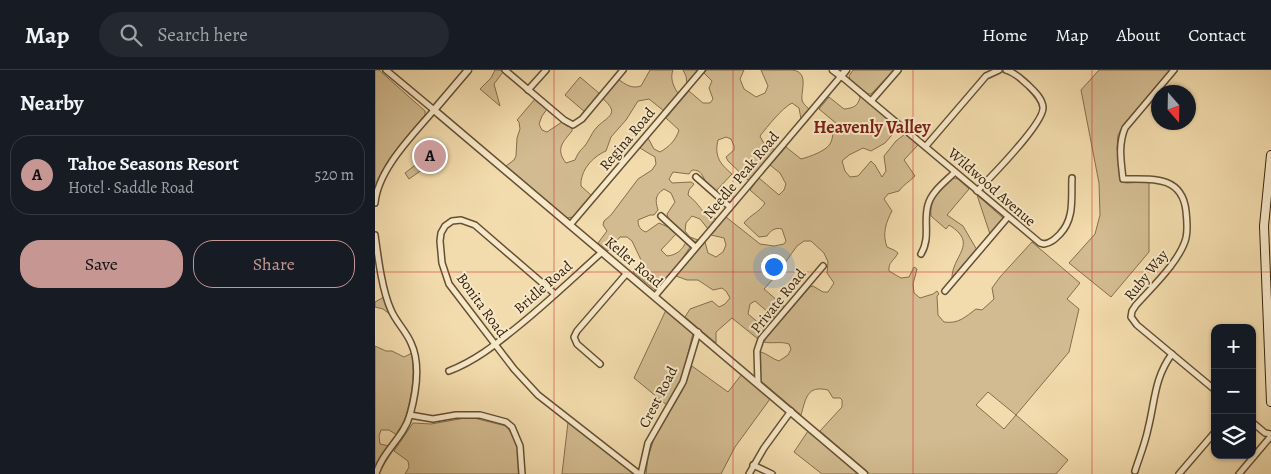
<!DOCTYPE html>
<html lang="en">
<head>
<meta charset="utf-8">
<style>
  body { margin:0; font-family:Alegreya,serif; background:#242831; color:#f1f3f6 }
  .controls { position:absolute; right:15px; bottom:15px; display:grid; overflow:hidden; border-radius:10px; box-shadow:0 1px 4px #0004 }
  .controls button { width:45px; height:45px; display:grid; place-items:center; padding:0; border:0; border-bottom:1px solid #363941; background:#171b24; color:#f1f3f6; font:25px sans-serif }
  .compass { position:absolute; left:776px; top:15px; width:45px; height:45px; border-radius:50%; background:#171b24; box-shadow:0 1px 4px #0004; rotate:160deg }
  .you { position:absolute; left:398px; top:196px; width:18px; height:18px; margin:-12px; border:4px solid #fff; border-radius:50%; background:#1a73e8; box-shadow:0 0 0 8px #1a73e833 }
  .badge { display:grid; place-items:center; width:32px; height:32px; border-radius:50%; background:#c59692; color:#111; font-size:16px; font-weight:700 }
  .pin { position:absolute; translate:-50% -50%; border:2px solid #fff; box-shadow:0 1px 5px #0006 }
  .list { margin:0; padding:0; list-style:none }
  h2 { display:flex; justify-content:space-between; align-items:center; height:65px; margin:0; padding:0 20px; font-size:21px }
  h2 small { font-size:16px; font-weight:400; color:#9ea1a6 }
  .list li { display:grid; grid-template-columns:32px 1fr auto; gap:15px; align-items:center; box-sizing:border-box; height:80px; margin:0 10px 10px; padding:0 10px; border:1px solid #363941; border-radius:20px }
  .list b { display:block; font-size:19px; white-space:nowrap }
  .list p { margin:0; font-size:16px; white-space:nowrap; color:#9ea1a6 }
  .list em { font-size:16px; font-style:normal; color:#9ea1a6 }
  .actions { display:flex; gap:10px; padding:15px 20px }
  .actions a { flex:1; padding:11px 0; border:1px solid #c59692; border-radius:20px; text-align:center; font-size:18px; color:#c59692 }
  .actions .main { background:#c59692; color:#111 }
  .icon { flex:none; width:28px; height:28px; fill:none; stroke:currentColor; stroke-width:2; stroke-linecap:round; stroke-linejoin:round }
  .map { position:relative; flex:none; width:896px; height:404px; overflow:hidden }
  header { display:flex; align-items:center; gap:30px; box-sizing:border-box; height:70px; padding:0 25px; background:#171b24; border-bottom:1px solid #363941 }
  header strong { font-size:24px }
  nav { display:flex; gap:28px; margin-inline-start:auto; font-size:18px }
  .search { width:350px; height:45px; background:#242831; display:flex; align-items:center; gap:12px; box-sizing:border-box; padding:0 18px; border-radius:28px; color:#9ea1a6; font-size:19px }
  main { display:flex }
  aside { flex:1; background:#171b24 }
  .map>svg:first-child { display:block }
  .green { fill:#d2bb90; stroke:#846e4d; fill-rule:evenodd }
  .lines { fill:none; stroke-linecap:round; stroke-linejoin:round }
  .minor-casing { stroke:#645032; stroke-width:8 }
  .tertiary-casing { stroke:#645032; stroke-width:9 }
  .secondary-casing { stroke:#35210a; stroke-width:10 }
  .minor { stroke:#f7e8c9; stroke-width:5 }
  .tertiary { stroke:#f7e8c9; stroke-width:6 }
  .secondary { stroke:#f7e8c9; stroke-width:8 }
  .grid { fill:none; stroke:#d62828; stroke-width:1; stroke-opacity:0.55 }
  .labels { text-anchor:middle; stroke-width:4; stroke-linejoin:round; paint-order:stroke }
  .street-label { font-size:15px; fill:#35210a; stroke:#f7e8c9 }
  .quarter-label { font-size:18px; font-weight:bold; fill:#7a1f14; stroke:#f7e8c9 }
</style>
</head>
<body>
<header>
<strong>Map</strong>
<div class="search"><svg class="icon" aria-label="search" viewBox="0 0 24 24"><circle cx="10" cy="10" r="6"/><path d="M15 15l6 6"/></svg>Search here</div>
<nav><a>Home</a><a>Map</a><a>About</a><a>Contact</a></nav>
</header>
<main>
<aside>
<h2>Nearby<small></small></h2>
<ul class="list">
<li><span class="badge">A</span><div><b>Tahoe Seasons Resort</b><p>Hotel · Saddle Road</p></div><em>520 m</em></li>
</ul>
<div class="actions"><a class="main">Save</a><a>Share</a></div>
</aside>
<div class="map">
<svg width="896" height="404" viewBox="0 0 896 404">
  <rect width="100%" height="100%" fill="#f2dbac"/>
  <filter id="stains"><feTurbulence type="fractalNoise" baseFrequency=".004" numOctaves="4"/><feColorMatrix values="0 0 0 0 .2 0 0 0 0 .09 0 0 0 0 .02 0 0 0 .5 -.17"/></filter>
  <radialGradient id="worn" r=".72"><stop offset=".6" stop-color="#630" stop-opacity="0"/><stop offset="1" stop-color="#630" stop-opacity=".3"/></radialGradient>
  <!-- green -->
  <g class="green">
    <path d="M0 0H4L50 41V45C31 68 12 90 0 117Z"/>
    <polygon points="120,0 126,0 128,2 119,14 125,36 105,19 116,8"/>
    <path d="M275 0H298C295 8 298 15 302 22L304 23 289 41 274 29 263 31 251 50 236 67 231 81C217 87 205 101 206 116L217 126 198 147 192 148 131 96 139 90 141 86 142 68 145 59 144 52 142 50 160 29 172 39 167 46 164 54 167 60 172 62 187 52 192 56 197 57V61C188 72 180 79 191 93L200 90C205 78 208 80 213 71 216 66 218 61 222 57 233 46 246 44 227 28L243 9C251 15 257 19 266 16Z"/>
    <polygon points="308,0 324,0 312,14 311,6"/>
    <path d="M332 0H369L365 9 369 19 381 27 390 23 393 16 386 0C396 0 408 0 418 0 434 3 426 19 427 30 428 34 431 36 434 39L426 49 424 38 417 33C407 38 392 57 385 66L388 72 400 80 374 111 353 91 351 87 359 80V76L356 69 351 67 343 70C339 86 345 94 357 104L341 121C338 119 334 116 332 113 326 106 328 100 317 100L314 104 298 102 294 109 297 113 316 112 319 114 314 120 313 125C326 135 325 143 341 149L333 159 325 149 317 146 311 153 310 161 315 167 323 170 320 172 294 151 292 144 300 132 296 123 289 119C280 125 280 130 283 140L279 145H275L263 150C263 156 265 160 271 162L284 153 293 157 301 164 286 180 292 186C302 185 307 180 311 172L315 177 303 195 280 220 258 202 267 192 257 171 252 167H245L233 181 223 173 232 161 228 155 229 151 236 145 263 109 277 100 281 94 280 87 265 78 273 68 279 79 285 82C294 77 301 70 304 60L291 48 314 21 328 33H335L338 29 334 18 337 11 329 3Z"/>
    <polygon points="478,0 519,0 496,24 493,24 475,9 474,6"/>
    <polygon points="724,0 795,0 749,54 743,65 742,78 747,112 751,113 774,112 774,182 736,227 694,193 720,164 725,145 724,113 706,20"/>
    <polygon points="205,7 225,24 210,42 190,25"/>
    <path d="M483 24 523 58 510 73 496 81 488 78 474 85 467 91 470 101 475 107 483 106 496 91 500 95 507 107 511 101 509 86 521 71 530 64 543 75 529 90 540 106C534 112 528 115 524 121L513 124 509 129 517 141C511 152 507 164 512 177L519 180 523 183C519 191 513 192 514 201L526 208 534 207 539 197 542 199 538 214 539 223 545 228 558 224 562 221 564 224 562 226 563 245 569 252C584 254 590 247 601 239L607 240 619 229 617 218 625 207 657 172 705 213 692 229 704 239 694 282 641 345 693 390 681 404H495L445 361 467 337V330L465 328H458L453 320C432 315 431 328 426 345L385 310 384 286 386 282C393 284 397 289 404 291L413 285 416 279 414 274C405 271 397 274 389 272L392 267 435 217 438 216 448 222H453L459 213 452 203 453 192 449 183 436 171H429L422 176 399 208 389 219 411 238 401 249 380 231 375 234 373 244 391 259 383 269 357 248 341 262V273L310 247 315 239 337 231 344 237 350 234 355 228 351 221 347 218 338 220 323 210H312L301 206 330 172 333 183 341 187 348 182 351 175 349 168 336 165 351 147 385 174 399 176 409 174 411 171 407 159C400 157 395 161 392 166L384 167 369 153C376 144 384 143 390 133L375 120 384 108 404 125 409 120 411 114 405 103 395 95 411 77 426 89C434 87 451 81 455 74 459 67 456 63 462 54L444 39 454 27 469 39C478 38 482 37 485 28ZM613 322 641 345 629 359 601 335Z"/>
    <polygon points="43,93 48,99 34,109 30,103"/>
    <path d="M579 108 583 109 594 119 572 145 588 156 602 180 577 209C576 186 605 174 574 155L571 159 556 146C554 130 566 116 579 108Z"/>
    <polygon points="602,125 628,148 615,164"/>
    <polygon points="9,227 16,245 8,239 0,237 0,232"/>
    <polygon points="291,240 318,263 307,308 293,336 259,308"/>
    <path d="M0 276 11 281H17L29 287 37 283C41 306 35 345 22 365L14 360H6L4 366 5 374 14 376 0 395Z"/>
    <polygon points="317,296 353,322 367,304 395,329 360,377 346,404 271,404 273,387 279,369 307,321"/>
    <path d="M90 348H99L131 356C144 371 144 385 144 404H30L34 397 33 391 19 381 38 353 56 354Z"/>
    <polygon points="193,352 258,402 260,404 187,404"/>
    <polygon points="433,361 483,404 447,404 419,382"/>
  </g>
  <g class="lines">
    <!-- minor casing -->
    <g class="minor-casing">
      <g id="minor">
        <polyline points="130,0 189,50 198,55 207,49 248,0"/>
        <path d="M799 0 750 58C743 75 746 91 748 109 776 109 807 105 811 141 812 150 813 159 811 168 805 191 777 217 761 235L757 241 756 247 762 255 840 320"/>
        <polyline points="153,20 171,0"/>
        <polyline points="496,31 523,0"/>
        <polyline points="551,76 611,6 624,0"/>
        <polyline points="321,107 355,137"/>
        <path d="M602 121C615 108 670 52 668 37 667 28 659 21 653 15 646 9 641 3 631 0"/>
        <path d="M0 133C3 99 38 65 59 40L11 0"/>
        <polyline points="286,146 320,177"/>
        <polyline points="195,155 327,0"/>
        <path d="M0 165C3 187 7 220 16 240 21 252 31 261 36 273 46 294 41 323 35 345 29 367 7 382 1 404"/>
        <path d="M546 184C556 167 548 152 553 135 556 122 571 111 580 102"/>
        <polyline points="570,221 633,147"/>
        <polyline points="180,224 100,155 86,150 77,151 70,156 66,163 65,171 67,193 74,214 139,299 163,325 264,404"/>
        <path d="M280 226 466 6 665 173 669 174C676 173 680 169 685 164 700 148 696 128 697 108"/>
        <polyline points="225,294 202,274 199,267 202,261 252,203"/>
        <path d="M74 301C100 291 120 275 141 258 171 234 199 207 227 182"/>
        <polyline points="383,314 382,281 386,269 448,196"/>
        <polyline points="35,345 58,349 81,345 105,345 131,352 137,357 145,376 147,404"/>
        <polyline points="877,352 890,363 896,364"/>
        <polyline points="378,395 397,404"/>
        <path d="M760 401C764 388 770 374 773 359 780 332 779 308 797 284"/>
        <polyline points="266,404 273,373 308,312 323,262"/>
        <polyline points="374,404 389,378 416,341"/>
        <polyline points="804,404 840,362"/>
        <polyline points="864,404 896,366"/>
      </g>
    </g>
    <!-- tertiary casing -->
    <g class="tertiary-casing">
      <g id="tertiary">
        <polyline points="93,0 59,40 489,404"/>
        <polyline points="458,0 466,6 471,0"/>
      </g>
    </g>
    <!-- secondary casing -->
    <g class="secondary-casing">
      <polyline id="secondary" points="896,85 889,156 896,332"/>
    </g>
    <!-- minor -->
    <use href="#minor" class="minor"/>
    <!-- tertiary -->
    <use href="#tertiary" class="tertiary"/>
    <!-- secondary -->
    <use href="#secondary" class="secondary"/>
  </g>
  <!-- grid -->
  <path class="grid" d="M179 0V404M358 0V404M538 0V404M717 0V404M0 202H896"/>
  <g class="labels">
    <!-- street labels -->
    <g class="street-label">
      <text transform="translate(252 69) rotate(-50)" y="5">Regina Road</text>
      <text transform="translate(366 105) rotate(-50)" y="5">Needle Peak Road</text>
      <text transform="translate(617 117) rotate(41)" y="5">Wildwood Avenue</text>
      <text transform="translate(259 192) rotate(40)" y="5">Keller Road</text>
      <text transform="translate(771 205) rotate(-51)" y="5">Ruby Way</text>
      <text transform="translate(168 217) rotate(-41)" y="5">Bridle Road</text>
      <text transform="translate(403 231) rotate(-51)" y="5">Private Road</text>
      <text transform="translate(107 235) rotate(54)" y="5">Bonita Road</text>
      <text transform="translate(283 327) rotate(-63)" y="5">Crest Road</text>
    </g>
    <!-- quarter labels -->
    <g class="quarter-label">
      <text x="497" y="63">Heavenly Valley</text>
    </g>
  </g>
  <rect width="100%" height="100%" filter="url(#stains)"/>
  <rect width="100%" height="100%" fill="url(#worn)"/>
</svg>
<div class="controls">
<button>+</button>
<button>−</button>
<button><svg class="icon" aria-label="layers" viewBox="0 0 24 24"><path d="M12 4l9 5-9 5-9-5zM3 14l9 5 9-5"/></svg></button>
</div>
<svg class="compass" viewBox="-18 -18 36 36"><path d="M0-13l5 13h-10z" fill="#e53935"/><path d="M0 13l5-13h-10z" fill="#9ea1a6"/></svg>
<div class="you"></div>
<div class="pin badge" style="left:55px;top:86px">A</div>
</div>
</main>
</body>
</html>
